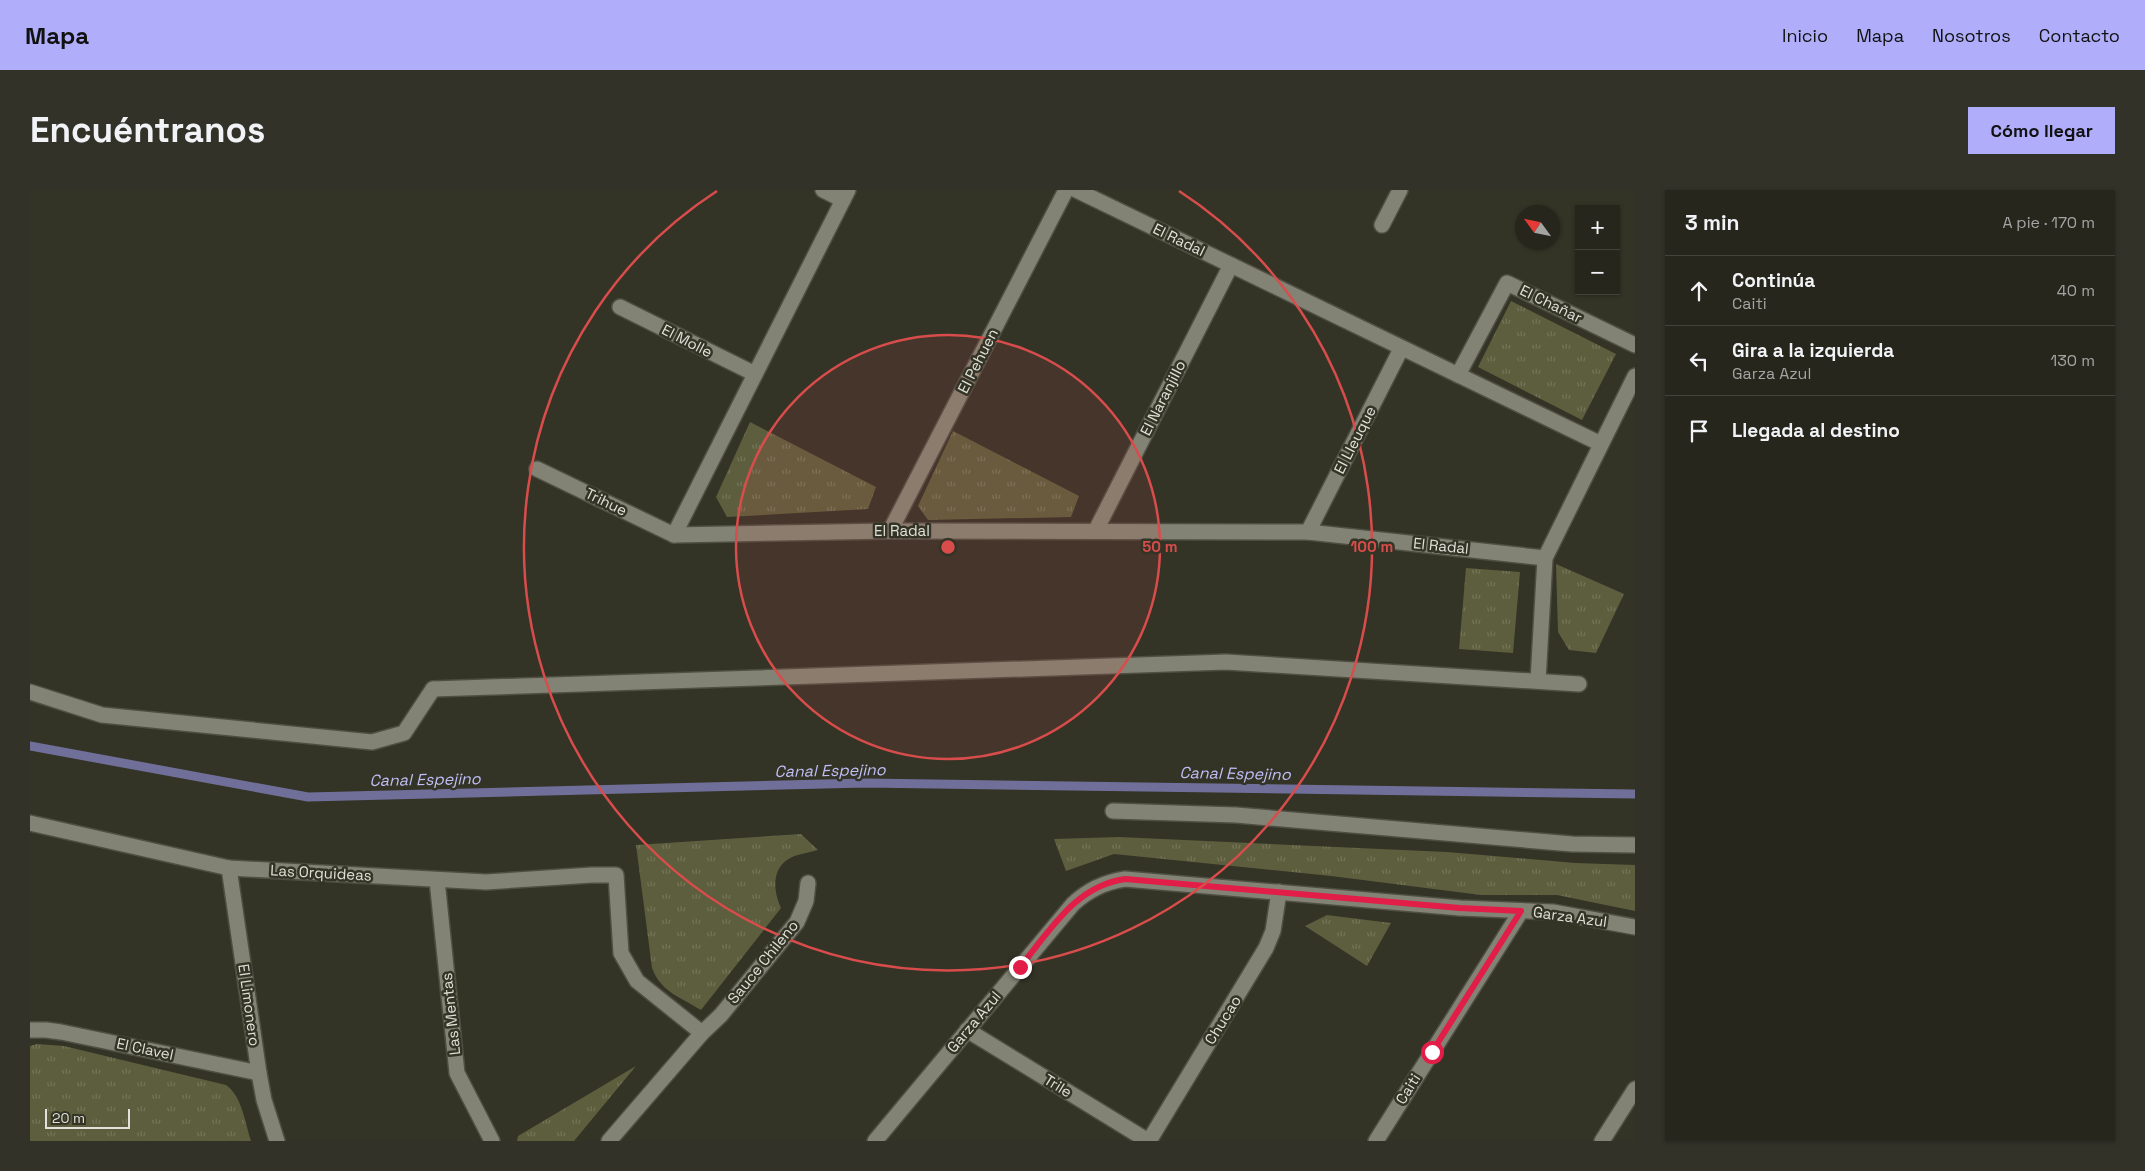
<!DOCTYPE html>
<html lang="es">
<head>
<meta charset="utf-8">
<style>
  body { margin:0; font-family:"Space Grotesk",sans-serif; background:#323229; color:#f1f3f6 }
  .controls { position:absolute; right:15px; top:15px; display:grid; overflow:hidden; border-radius:0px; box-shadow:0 1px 4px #0004 }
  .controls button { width:45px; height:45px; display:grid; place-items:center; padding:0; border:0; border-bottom:1px solid #42433b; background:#26261c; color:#f1f3f6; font:25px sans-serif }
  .compass { position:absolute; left:1485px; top:15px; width:45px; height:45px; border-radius:50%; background:#26261c; box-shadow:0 1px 4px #0004; rotate:303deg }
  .scale { position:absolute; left:15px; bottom:12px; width:85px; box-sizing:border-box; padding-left:5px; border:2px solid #e0e1d8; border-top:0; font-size:14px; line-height:18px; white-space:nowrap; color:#e0e1d8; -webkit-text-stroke:4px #333326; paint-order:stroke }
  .stop { position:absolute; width:15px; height:15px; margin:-11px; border:4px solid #e11d48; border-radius:50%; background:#fff }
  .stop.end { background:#e11d48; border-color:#fff; box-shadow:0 1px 5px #0008 }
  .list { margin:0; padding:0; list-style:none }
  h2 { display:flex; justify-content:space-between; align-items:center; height:65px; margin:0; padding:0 20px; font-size:21px }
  h2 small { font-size:16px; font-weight:400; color:#a4a5a3 }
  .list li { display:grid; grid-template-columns:32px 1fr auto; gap:15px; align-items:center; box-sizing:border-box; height:70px; padding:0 20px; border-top:1px solid #42433b }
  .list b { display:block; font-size:19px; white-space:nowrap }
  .list p { margin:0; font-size:16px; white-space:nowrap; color:#a4a5a3 }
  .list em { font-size:16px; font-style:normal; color:#a4a5a3 }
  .icon { flex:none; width:28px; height:28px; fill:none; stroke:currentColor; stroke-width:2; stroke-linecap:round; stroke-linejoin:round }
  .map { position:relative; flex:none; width:1605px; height:951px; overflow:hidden; border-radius:0px }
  header { display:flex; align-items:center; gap:30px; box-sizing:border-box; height:70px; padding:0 25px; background:#b0aefa; color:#111 }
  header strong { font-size:24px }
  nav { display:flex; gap:28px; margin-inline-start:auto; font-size:18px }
  .intro { display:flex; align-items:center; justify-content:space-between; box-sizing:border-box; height:120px; padding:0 30px }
  h1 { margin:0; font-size:35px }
  .button { padding:12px 22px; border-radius:0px; background:#b0aefa; color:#111; font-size:18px; font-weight:700 }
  main { display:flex; gap:30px; padding:0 30px }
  aside { flex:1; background:#26261c; border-radius:0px; box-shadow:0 1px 4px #0004 }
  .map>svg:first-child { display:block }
  .park { fill:url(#park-tufts) }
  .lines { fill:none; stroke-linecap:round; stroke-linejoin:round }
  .stream { stroke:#706f99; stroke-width:9 }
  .service-casing { stroke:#4e4e43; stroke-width:18 }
  .minor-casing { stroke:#4e4e43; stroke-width:18 }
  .service { stroke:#828374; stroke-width:15 }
  .minor { stroke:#828374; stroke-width:15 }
  .route { stroke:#e11d48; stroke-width:6 }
  .ring { fill:none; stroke:#d84d4b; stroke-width:2.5 }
  .labels { text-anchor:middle; stroke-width:5; stroke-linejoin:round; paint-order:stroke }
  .street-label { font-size:15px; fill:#e0e1d8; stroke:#333326 }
  .water-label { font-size:16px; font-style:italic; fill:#bfbef5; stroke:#333326 }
  .centre { fill:#d84d4b; stroke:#333326; stroke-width:2.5 }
  .ring-label { font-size:15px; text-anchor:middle; font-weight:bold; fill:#d84d4b; stroke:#333326; stroke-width:5; stroke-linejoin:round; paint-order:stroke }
</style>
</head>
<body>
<header>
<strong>Mapa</strong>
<nav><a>Inicio</a><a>Mapa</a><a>Nosotros</a><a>Contacto</a></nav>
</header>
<div class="intro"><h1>Encuéntranos</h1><a class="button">Cómo llegar</a></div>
<main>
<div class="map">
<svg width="1605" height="951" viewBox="0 0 1605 951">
  <defs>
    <pattern id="park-tufts" width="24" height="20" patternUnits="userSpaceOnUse" patternTransform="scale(1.25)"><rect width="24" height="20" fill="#5d5e3d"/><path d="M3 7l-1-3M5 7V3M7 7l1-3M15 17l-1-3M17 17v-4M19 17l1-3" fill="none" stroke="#747558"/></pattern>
  </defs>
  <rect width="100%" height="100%" fill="#333326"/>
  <!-- park -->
  <g class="park">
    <polygon points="1481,111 1586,164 1552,230 1448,177"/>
    <polygon points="720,232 846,297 838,319 697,327 686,307"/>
    <polygon points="923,241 1049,306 1041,327 898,330 888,316"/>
    <polygon points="1526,374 1594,404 1566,463 1539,460 1528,442"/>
    <polygon points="1436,378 1490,382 1483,463 1429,459"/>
    <path d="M771 644 788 660C778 663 765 664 757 670 741 681 744 703 751 718L671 820C650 807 631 802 622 778L606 655Z"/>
    <polygon points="1089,647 1417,662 1545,673 1605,675 1605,721 1527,705 1451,705 1301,686 1084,664 1036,681 1024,649"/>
    <polygon points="1297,725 1361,733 1337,776 1275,736"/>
    <path d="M7 854 34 856 196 895C212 906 215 933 221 951H0V856Z"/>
    <polygon points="606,876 544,951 487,951 488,946"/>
  </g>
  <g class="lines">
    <!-- stream -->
    <polyline class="stream" points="0,556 278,607 836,593 1605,604"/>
    <!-- service casing -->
    <g class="service-casing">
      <g id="service">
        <polyline points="0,502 72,525 342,552 374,543 403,499"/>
        <polyline points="1083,621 1206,625 1542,654 1605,655"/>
      </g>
    </g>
    <!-- minor casing -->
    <g class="minor-casing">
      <g id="minor">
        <polyline points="793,0 813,10"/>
        <polyline points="1046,0 1571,254"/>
        <polyline points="1352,35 1370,0"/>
        <polyline points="590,117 725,184"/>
        <polyline points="1428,185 1477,93 1605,155"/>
        <polyline points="507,279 644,345 860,341 1278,342 1515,368"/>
        <polyline points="1066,340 1201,75"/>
        <polyline points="860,341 1036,0"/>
        <polyline points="1278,342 1371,159"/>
        <polyline points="644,345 818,0"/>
        <polyline points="1508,491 1515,368 1605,186"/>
        <polyline points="403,499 1196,472 1549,494"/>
        <polyline points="0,633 199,678 456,692 562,685 586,685 591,763 607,791 672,843"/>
        <polyline points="199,678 229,883 234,910 247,951"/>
        <polyline points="407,690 427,883 462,951"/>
        <polyline points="0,840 16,840 31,842 229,883"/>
        <polyline points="937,840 1118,951"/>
        <polyline points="579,951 672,843 691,825 767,732 776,711 778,693"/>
        <path d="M845 951 1043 714C1058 700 1074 692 1095 689L1430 718 1523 722 1605 737"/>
        <polyline points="1119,951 1236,758 1243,741 1249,702"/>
        <polyline points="1346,951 1491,721"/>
        <polyline points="1572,951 1605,899"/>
      </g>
    </g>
    <!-- service -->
    <use href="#service" class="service"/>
    <!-- minor -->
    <use href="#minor" class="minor"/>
  </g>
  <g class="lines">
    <!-- route -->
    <path class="route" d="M990 777C1020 741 1045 696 1095 689L1430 718 1491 721 1402 862"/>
  </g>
  <!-- distance rings -->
  <circle cx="918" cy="357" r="212" fill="#d84d4b" fill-opacity=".12"/>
  <g class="ring">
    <circle cx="918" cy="357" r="212"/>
    <path d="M1149 1A424 424 0 1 1 687 1"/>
  </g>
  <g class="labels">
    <!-- street labels -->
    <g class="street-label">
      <text transform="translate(1149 50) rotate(26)" y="5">El Radal</text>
      <text transform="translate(1521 114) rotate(26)" y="5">El Chañar</text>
      <text transform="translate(657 151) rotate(27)" y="5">El Molle</text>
      <text transform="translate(948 171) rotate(-63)" y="5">El Pehuen</text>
      <text transform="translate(1133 208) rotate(-63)" y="5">El Naranjillo</text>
      <text transform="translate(1325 250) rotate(-63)" y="5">El Lleuque</text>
      <text transform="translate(576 312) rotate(26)" y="5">Trihue</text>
      <text x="872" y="346">El Radal</text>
      <text transform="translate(1411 356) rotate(6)" y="5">El Radal</text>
      <text transform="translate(291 683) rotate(3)" y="5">Las Orquideas</text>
      <text transform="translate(1540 727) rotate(8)" y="5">Garza Azul</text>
      <text transform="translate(733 772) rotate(-51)" y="5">Sauce Chileno</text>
      <text transform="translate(219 815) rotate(82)" y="5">El Limonero</text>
      <text transform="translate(421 824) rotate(-96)" y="5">Las Mentas</text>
      <text transform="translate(1193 830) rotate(-58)" y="5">Chucao</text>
      <text transform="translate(944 832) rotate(-50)" y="5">Garza Azul</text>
      <text transform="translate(115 859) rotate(12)" y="5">El Clavel</text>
      <text transform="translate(1028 896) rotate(32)" y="5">Trile</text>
      <text transform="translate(1378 899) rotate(-58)" y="5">Caiti</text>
    </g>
    <!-- water labels -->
    <g class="water-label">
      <text transform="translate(800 580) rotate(-1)" y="6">Canal Espejino</text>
      <text transform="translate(1205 583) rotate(1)" y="6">Canal Espejino</text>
      <text transform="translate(395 589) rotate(-1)" y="6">Canal Espejino</text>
    </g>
  </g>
  <circle cx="918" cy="357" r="8" class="centre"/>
  <g class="ring-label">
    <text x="1130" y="362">50 m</text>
    <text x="1342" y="362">100 m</text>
  </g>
</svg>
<div class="controls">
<button>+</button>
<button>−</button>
</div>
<svg class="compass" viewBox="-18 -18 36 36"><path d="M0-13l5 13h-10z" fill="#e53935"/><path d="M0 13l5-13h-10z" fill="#a4a5a3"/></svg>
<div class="scale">20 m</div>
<div class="stop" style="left:1402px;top:862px"></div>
<div class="stop end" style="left:990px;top:777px"></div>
</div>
<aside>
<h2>3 min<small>A pie · 170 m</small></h2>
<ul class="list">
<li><svg class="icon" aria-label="ahead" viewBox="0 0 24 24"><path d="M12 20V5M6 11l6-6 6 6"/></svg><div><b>Continúa</b><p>Caiti</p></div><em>40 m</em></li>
<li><svg class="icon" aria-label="left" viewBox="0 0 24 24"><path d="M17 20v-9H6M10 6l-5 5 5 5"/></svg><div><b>Gira a la izquierda</b><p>Garza Azul</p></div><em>130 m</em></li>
<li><svg class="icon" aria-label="arrive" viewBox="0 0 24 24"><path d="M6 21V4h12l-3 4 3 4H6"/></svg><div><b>Llegada al destino</b></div></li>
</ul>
</aside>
</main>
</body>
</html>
